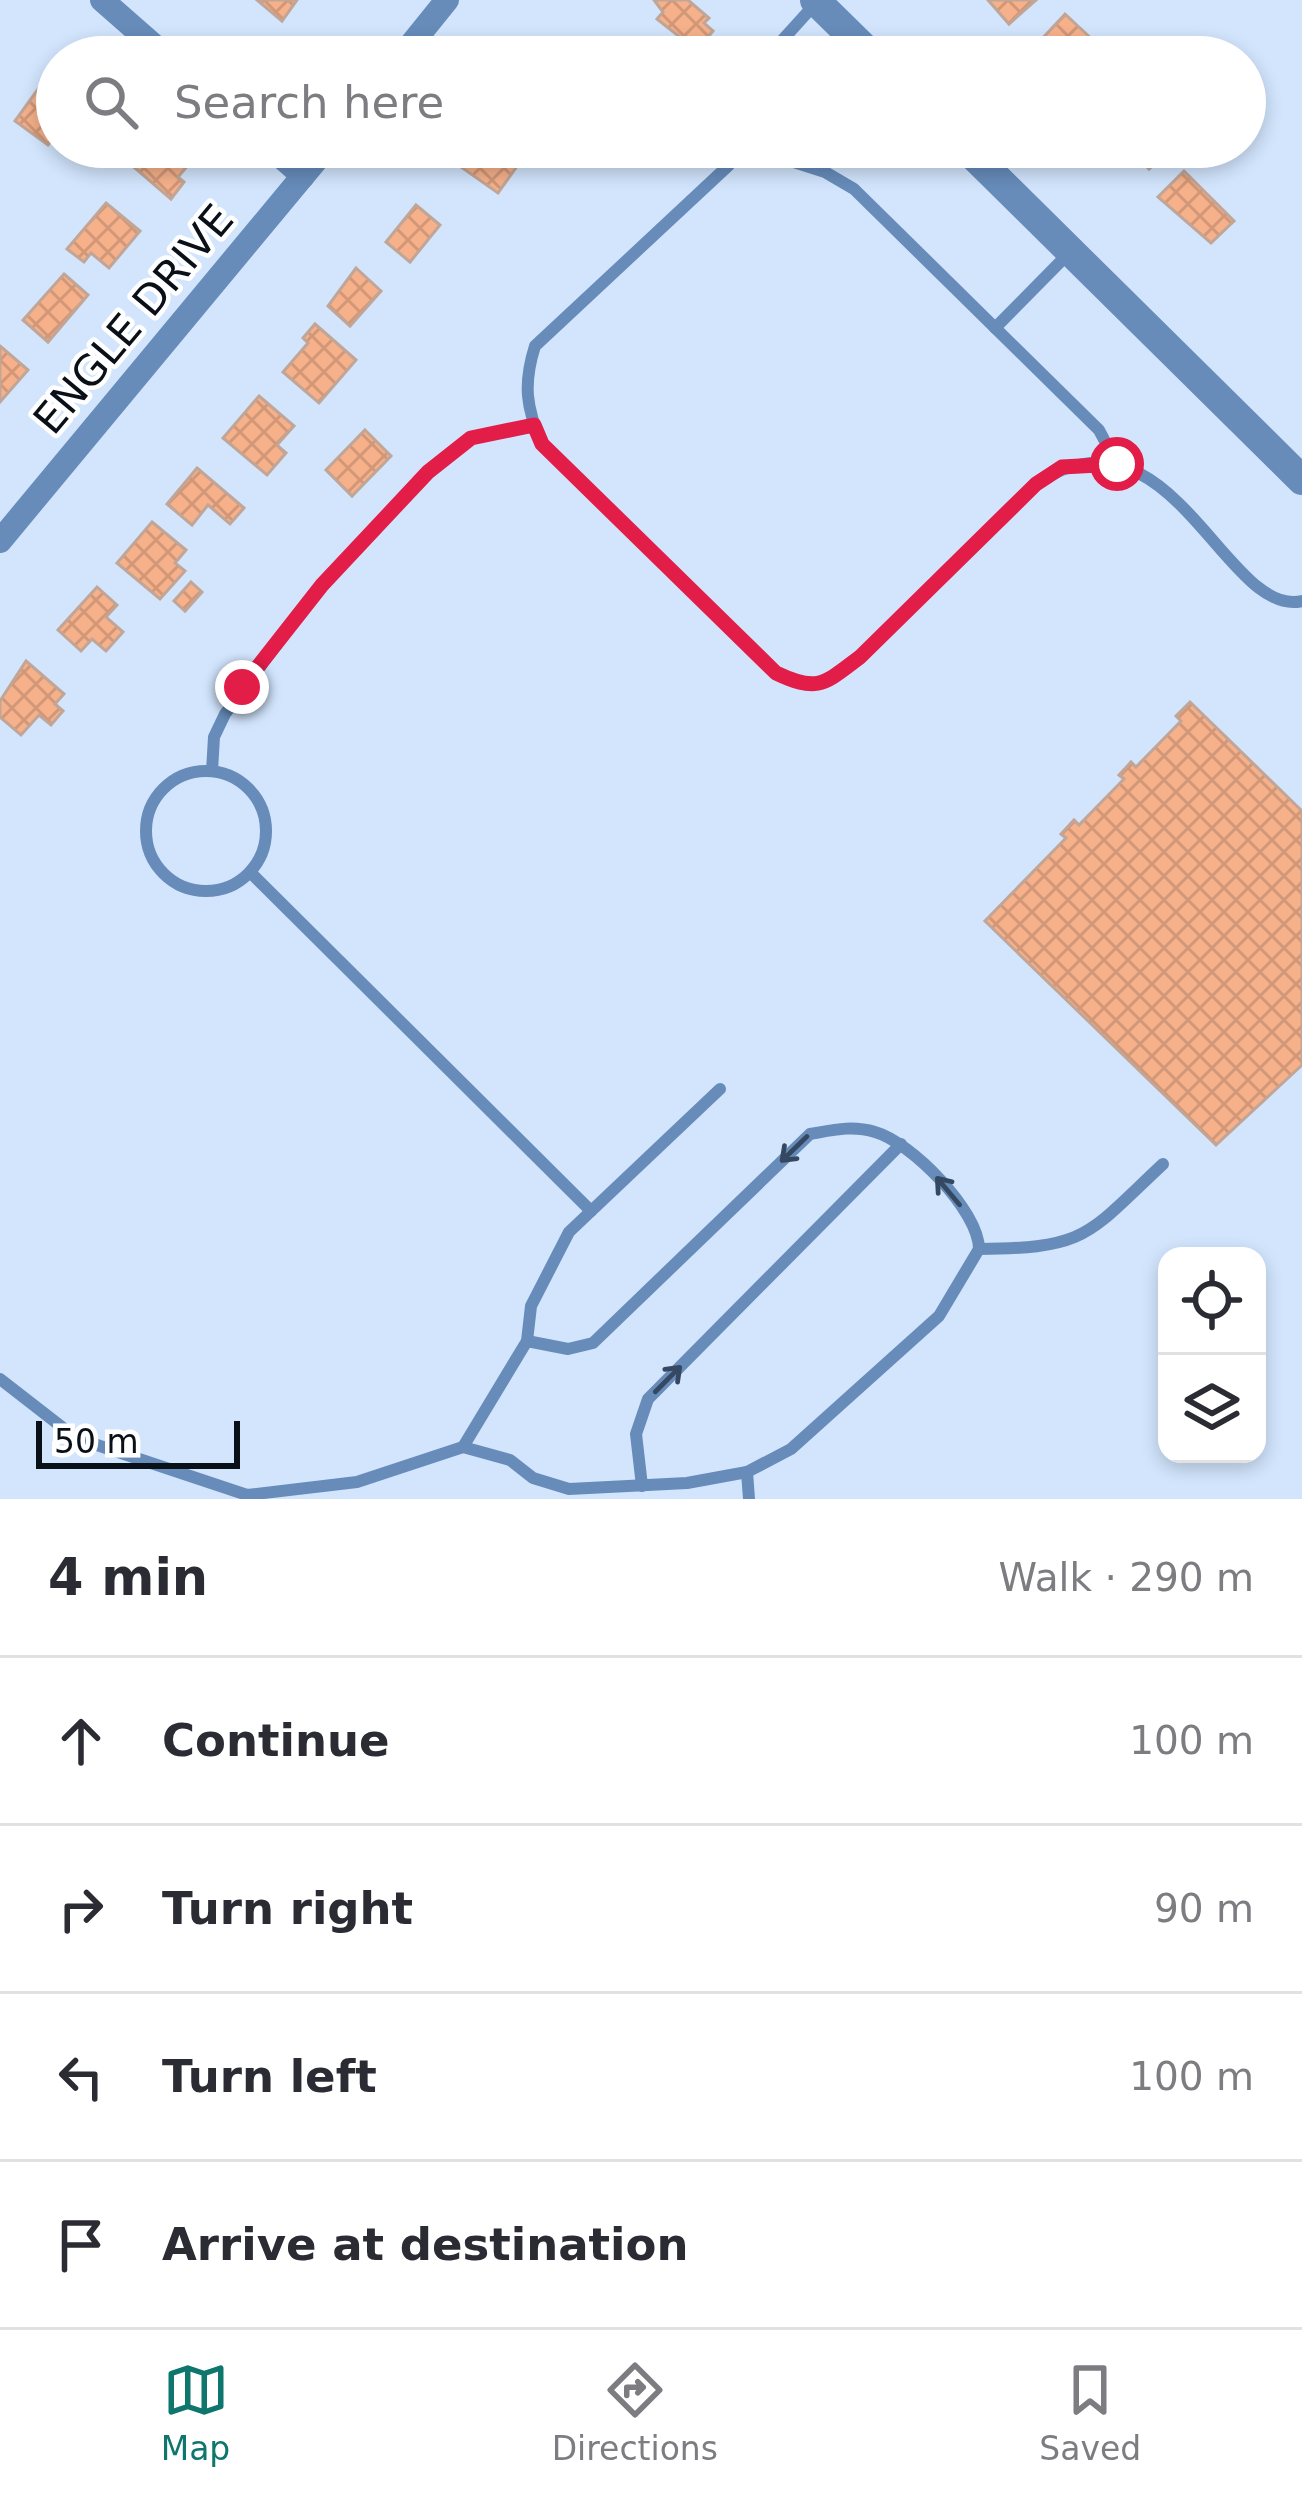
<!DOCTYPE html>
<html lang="en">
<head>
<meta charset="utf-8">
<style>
  body { margin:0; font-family:"DejaVu Sans",sans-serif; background:#f2f2f3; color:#2b2b33 }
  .controls { position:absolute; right:36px; bottom:36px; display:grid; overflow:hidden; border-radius:24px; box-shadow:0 6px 18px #0003 }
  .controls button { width:108px; height:108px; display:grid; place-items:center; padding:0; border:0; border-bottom:3px solid #e1e1e2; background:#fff; color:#2b2b33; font:60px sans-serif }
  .scale { position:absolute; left:36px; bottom:30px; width:204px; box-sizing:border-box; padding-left:12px; border:6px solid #0a1018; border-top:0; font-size:33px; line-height:42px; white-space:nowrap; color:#0a1018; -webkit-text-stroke:9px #fff; paint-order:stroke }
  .stop { position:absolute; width:36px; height:36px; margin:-27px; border:9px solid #e11d48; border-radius:50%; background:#fff }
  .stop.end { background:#e11d48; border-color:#fff; box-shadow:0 3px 12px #0008 }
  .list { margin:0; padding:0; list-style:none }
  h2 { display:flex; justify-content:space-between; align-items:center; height:156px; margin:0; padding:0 48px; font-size:51px }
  h2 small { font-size:39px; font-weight:400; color:#7c7c81 }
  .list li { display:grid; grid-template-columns:78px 1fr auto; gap:36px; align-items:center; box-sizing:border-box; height:168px; padding:0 48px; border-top:3px solid #e1e1e2 }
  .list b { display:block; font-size:45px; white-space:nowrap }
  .list em { font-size:39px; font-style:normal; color:#7c7c81 }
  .icon { flex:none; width:66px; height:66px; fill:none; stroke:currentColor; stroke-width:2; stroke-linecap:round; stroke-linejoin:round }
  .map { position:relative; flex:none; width:1302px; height:1499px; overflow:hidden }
  .search { position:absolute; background:#fff; box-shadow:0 6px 18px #0003; left:36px; right:36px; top:36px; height:132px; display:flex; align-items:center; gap:30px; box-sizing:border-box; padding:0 42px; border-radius:66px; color:#7c7c81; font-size:45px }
  .sheet { height:828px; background:#fff }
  nav { display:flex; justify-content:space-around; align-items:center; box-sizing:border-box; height:168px; border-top:3px solid #e1e1e2; background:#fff; font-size:33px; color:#7c7c81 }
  nav a { display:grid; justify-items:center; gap:6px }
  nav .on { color:#0f766e }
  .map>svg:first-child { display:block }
  .building { fill:url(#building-cross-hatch); stroke:#c1a596; stroke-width:3 }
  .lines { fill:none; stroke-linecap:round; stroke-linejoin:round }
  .service { stroke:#678cba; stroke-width:12 }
  .minor { stroke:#678cba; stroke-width:24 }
  .tertiary { stroke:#678cba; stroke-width:30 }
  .oneway { stroke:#344861 }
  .route { stroke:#e11d48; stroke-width:15 }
  .labels { text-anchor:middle; stroke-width:9; stroke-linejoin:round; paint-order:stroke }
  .street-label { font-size:42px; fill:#0a1018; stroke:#fff }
</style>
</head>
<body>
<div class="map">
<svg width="1302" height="1499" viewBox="0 0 1302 1499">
  <defs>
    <pattern id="building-cross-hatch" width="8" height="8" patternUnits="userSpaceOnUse" patternTransform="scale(3)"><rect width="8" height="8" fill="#f6b18b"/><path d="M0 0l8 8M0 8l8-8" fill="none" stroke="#d29777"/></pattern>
  </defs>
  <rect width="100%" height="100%" fill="#d2e5fd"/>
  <!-- building -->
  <g class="building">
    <polygon points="257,0 297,0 282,21"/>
    <polygon points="654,0 688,0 709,18 704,23 713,31 702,45 694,38 686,42 657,19 663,12"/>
    <polygon points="988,0 1036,0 1009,24"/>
    <polygon points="1065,14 1111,57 1058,57 1040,41"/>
    <polygon points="54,67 57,133 48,145 15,121"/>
    <polygon points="140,147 194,147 199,152 178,177 184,182 171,199 128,162"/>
    <polygon points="460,147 499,147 520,162 498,193 451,160"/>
    <polygon points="1130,147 1173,147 1149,169"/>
    <polygon points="1184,171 1234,221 1211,243 1158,197"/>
    <polygon points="106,203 140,231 109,268 91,253 84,262 67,249"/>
    <polygon points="416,205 440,225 410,262 386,242"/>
    <polygon points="356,268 381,291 350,326 328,306"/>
    <polygon points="64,274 88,295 48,342 23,320"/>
    <polygon points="315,324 356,360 319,403 283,372 308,343 303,338"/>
    <polygon points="0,346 28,370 0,402"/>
    <polygon points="259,396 294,426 277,445 286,453 267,475 223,438"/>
    <polygon points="365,430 391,456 352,496 326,470"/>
    <polygon points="197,468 244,508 230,524 208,505 192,525 167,504"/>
    <polygon points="152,522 186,550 175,563 185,571 160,599 117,563"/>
    <polygon points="191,582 202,592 185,611 174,601"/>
    <polygon points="97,587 117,605 106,617 123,632 106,651 92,639 81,651 58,630"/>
    <polygon points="26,661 64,694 55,704 63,711 51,725 39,715 21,735 0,717 0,701"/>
    <polygon points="1190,702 1302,811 1302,1065 1216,1145 985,921 1066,838 1061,834 1074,820 1079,825 1124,779 1119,775 1131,762 1136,767 1181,721 1176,716"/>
  </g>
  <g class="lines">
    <!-- service -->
    <g class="service">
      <polyline points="767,57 816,3"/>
      <path d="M734 147 729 165 535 346C523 384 526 408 542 444L775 673C818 692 824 684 860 657L1036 484C1171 394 1225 619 1302 601"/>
      <polyline points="746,147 825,172 854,189 1099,430 1117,464"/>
      <polyline points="995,328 1070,252"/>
      <circle cx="206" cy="831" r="60"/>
      <polyline points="212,771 214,737 225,714 321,585 428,472 471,438 534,426"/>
      <polyline points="251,873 591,1211"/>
      <path d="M527 1341 568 1349 593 1343 810 1134C833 1130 852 1125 875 1132 911 1142 979 1211 979 1249"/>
      <path d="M0 1379 76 1438 247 1495 357 1482 463 1447 510 1460 533 1478 569 1489 687 1483 747 1472 791 1449 939 1316 979 1249C1088 1248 1086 1236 1163 1164"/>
      <polyline points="463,1447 527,1341 531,1306 569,1232 720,1089"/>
      <polyline points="747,1472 749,1499"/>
      <polyline points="642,1486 636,1434 648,1399 901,1144"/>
    </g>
    <!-- minor -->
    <g class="minor">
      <polyline points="102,0 167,57"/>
      <polyline points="401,57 447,0"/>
      <polyline points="270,147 303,176"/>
      <polyline points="0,541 327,147"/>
    </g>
    <!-- tertiary -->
    <g class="tertiary">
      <polyline points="815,0 873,57"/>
      <polyline points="965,147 1302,480"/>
    </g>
  </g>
  <!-- one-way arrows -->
  <defs><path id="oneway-shaft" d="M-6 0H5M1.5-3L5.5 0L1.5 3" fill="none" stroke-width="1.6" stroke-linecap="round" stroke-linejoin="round" transform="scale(3)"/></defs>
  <g class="oneway">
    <use href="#oneway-shaft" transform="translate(794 1149) rotate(136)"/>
    <use href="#oneway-shaft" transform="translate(948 1191) rotate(-130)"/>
    <use href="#oneway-shaft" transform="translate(668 1379) rotate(-45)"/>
  </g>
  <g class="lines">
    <!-- route -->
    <path class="route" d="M242 687 322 585 428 472 471 438 534 425 542 444 776 673C818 693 824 684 860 657L1036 484 1062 467 1117 464"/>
  </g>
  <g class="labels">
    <!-- street labels -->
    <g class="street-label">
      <text transform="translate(133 319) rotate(-50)" y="15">ENGLE DRIVE</text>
    </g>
  </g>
</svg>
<div class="controls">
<button><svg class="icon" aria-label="locate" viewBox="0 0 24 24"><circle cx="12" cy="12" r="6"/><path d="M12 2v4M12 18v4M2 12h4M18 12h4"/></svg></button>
<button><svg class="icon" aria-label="layers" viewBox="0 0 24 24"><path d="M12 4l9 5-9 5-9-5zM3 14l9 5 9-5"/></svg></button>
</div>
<div class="scale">50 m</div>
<div class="stop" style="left:1117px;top:464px"></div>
<div class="stop end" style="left:242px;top:687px"></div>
<div class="search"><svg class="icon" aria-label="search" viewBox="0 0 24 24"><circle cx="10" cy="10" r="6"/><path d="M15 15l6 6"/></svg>Search here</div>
</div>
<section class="sheet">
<h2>4 min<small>Walk · 290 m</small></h2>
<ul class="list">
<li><svg class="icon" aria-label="ahead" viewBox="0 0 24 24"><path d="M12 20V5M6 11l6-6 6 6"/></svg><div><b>Continue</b></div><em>100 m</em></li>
<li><svg class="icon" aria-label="right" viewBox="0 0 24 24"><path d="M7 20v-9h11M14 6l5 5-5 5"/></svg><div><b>Turn right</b></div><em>90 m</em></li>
<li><svg class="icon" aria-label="left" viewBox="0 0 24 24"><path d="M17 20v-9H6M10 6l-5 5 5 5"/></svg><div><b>Turn left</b></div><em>100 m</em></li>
<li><svg class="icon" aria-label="arrive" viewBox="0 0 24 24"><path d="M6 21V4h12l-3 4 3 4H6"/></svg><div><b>Arrive at destination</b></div></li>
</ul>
</section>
<nav>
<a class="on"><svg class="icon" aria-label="map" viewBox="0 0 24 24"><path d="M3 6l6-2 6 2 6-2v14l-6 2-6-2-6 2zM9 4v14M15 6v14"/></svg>Map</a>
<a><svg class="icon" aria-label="directions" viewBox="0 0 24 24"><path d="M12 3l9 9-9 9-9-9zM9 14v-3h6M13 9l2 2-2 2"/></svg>Directions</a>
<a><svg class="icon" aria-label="saved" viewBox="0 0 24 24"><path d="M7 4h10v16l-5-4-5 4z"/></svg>Saved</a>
</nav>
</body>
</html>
